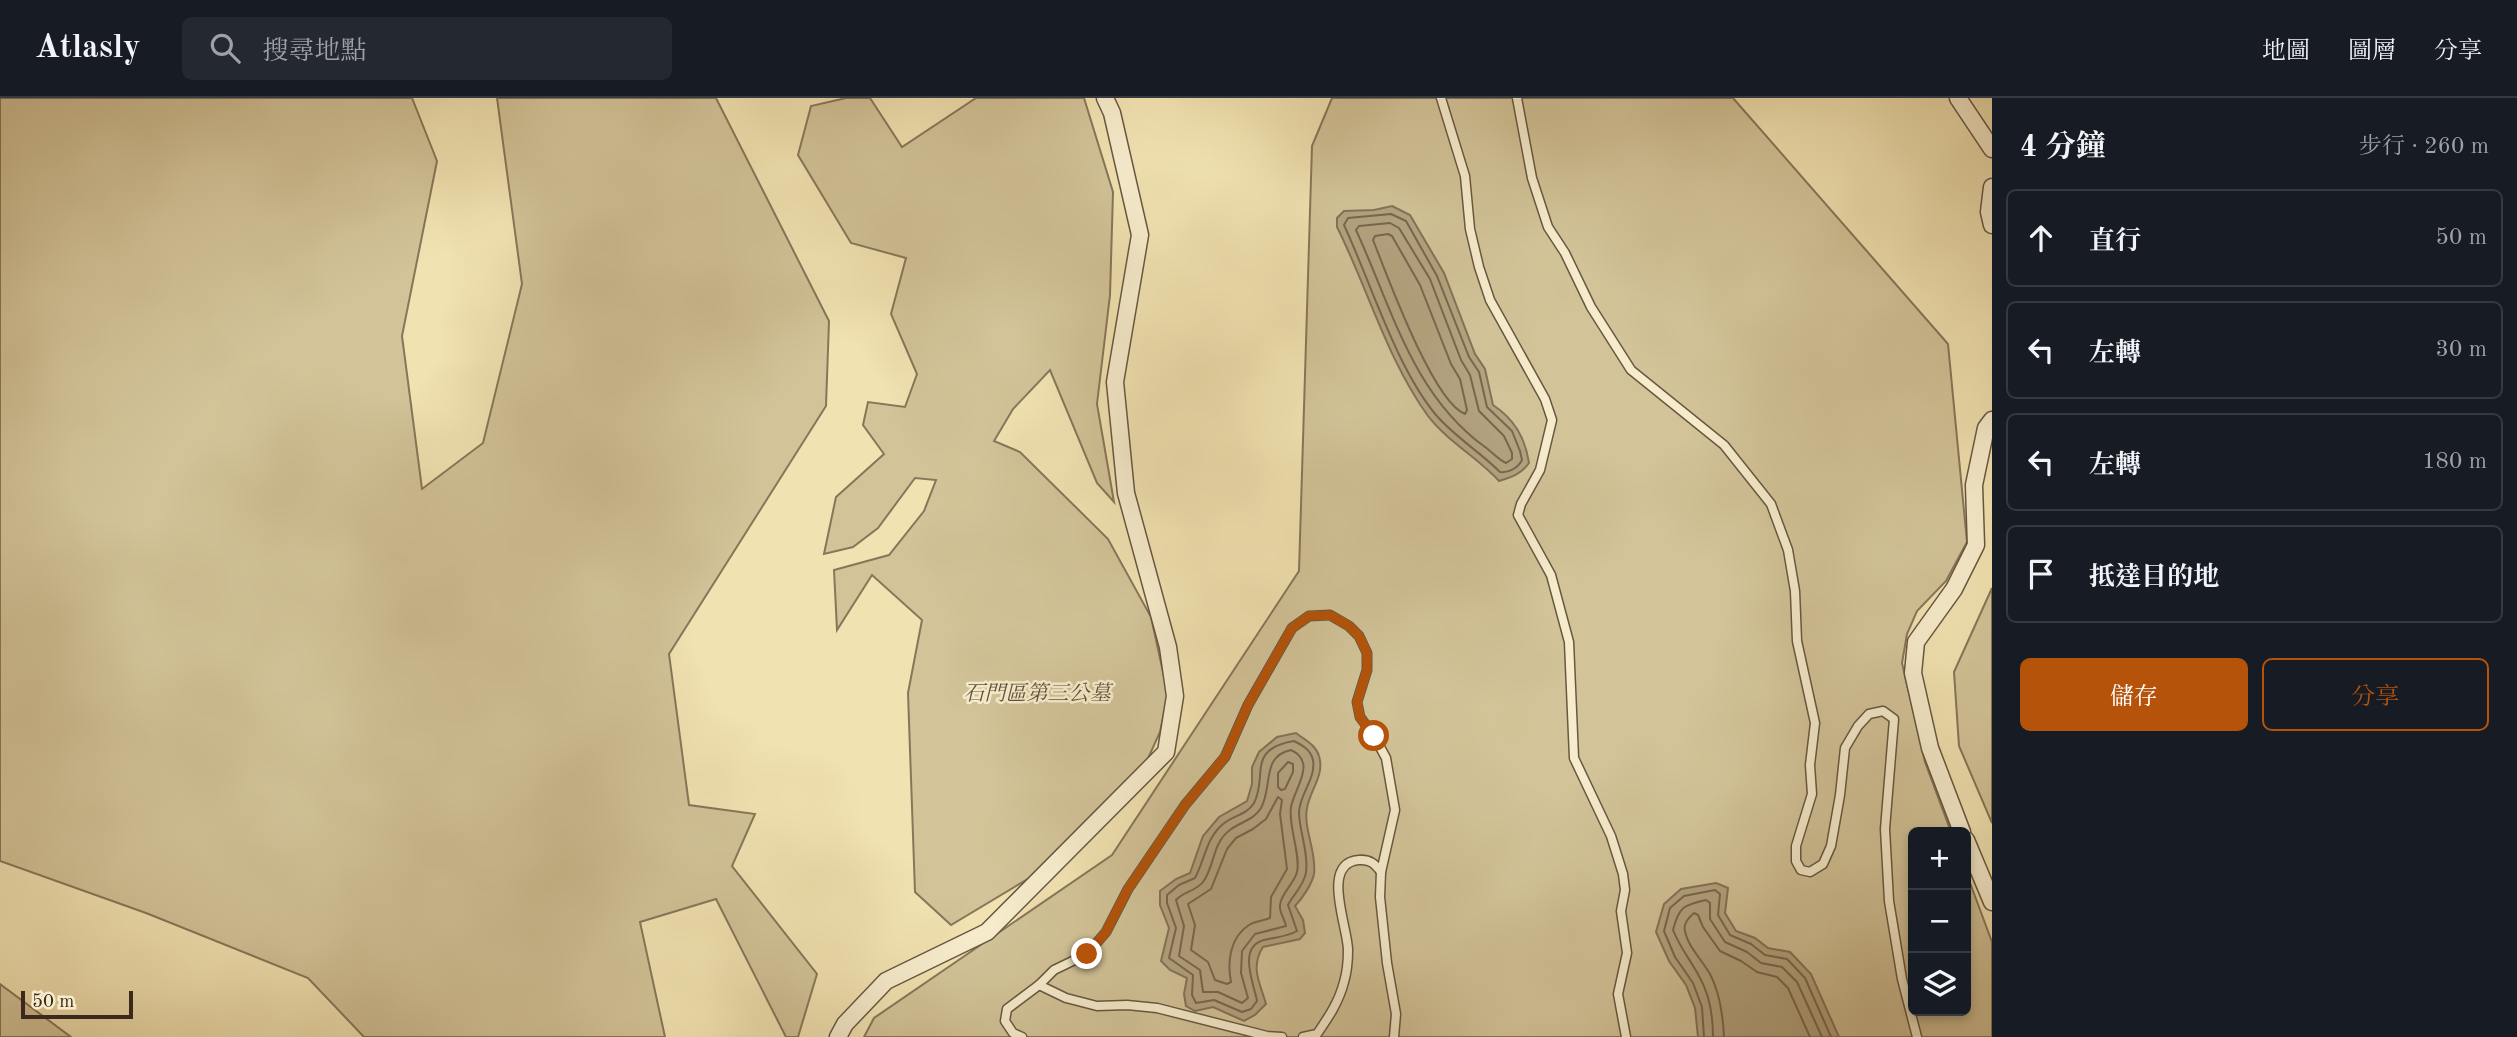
<!DOCTYPE html>
<html lang="zh-TW">
<head>
<meta charset="utf-8">
<style>
  body { margin:0; font-family:"Old Standard TT","Noto Serif TC",serif; background:#242831; color:#f1f3f6 }
  .controls { position:absolute; right:21px; bottom:21px; display:grid; overflow:hidden; border-radius:10px; box-shadow:0 4px 10px #0003 }
  .controls button { width:63px; height:63px; display:grid; place-items:center; padding:0; border:0; border-bottom:2px solid #363941; background:#171b24; color:#f1f3f6; font:35px sans-serif }
  .scale { position:absolute; left:21px; bottom:18px; width:112px; box-sizing:border-box; padding-left:7px; border:4px solid #3c291d; border-top:0; font-size:19px; line-height:24px; white-space:nowrap; color:#3c291d; -webkit-text-stroke:5px #f6eccc; paint-order:stroke }
  .stop { position:absolute; width:21px; height:21px; margin:-16px; border:5px solid #b45309; border-radius:50%; background:#fff }
  .stop.end { background:#b45309; border-color:#fff; box-shadow:0 2px 7px #0008 }
  .list { margin:0; padding:0; list-style:none }
  h2 { display:flex; justify-content:space-between; align-items:center; height:91px; margin:0; padding:0 28px; font-size:30px }
  h2 small { font-size:23px; font-weight:400; color:#9ea1a6 }
  .list li { display:grid; grid-template-columns:46px 1fr auto; gap:21px; align-items:center; box-sizing:border-box; height:98px; margin:0 14px 14px; padding:0 14px; border:2px solid #363941; border-radius:10px }
  .list b { display:block; font-size:26px; white-space:nowrap }
  .list em { font-size:23px; font-style:normal; color:#9ea1a6 }
  .actions { display:flex; gap:14px; padding:21px 28px }
  .actions a { flex:1; padding:16px 0; border:2px solid #b45309; border-radius:10px; text-align:center; font-size:24px; color:#b45309 }
  .actions .main { background:#b45309; color:#fff }
  .icon { flex:none; width:38px; height:38px; fill:none; stroke:currentColor; stroke-width:2; stroke-linecap:round; stroke-linejoin:round }
  .map { position:relative; flex:none; width:1992px; height:939px; overflow:hidden }
  header { display:flex; align-items:center; gap:42px; box-sizing:border-box; height:98px; padding:0 35px; background:#171b24; border-bottom:2px solid #363941 }
  header strong { font-size:33px }
  nav { display:flex; gap:38px; margin-inline-start:auto; font-size:24px }
  .search { width:490px; height:63px; background:#242831; display:flex; align-items:center; gap:18px; box-sizing:border-box; padding:0 24px; border-radius:10px; color:#9ea1a6; font-size:26px }
  main { display:flex }
  aside { flex:1; background:#171b24 }
  .map>svg:first-child { display:block }
  .green { fill:#d2c398; stroke:#87765a; stroke-width:2 }
  .water { fill:#b3a37f; stroke:#837258; stroke-width:2 }
  .lines { fill:none; stroke-linecap:round; stroke-linejoin:round }
  .shore { stroke:#78664e; stroke-width:2 }
  .lane-casing { stroke:#695742; stroke-width:11 }
  .street-casing { stroke:#695742; stroke-width:19 }
  .lane { stroke:#f6eccc; stroke-width:8 }
  .street { stroke:#f6eccc; stroke-width:16 }
  .route { stroke:#b45309; stroke-width:9 }
  .labels { text-anchor:middle; stroke-width:5; stroke-linejoin:round; paint-order:stroke }
  .park-label { font-size:21px; font-style:italic; fill:#62503c; stroke:#f6eccc }
</style>
</head>
<body>
<header>
<strong>Atlasly</strong>
<div class="search"><svg class="icon" aria-label="search" viewBox="0 0 24 24"><circle cx="10" cy="10" r="6"/><path d="M15 15l6 6"/></svg>搜尋地點</div>
<nav><a>地圖</a><a>圖層</a><a>分享</a></nav>
</header>
<main>
<div class="map">
<svg width="1992" height="939" viewBox="0 0 1992 939">
  <rect width="100%" height="100%" fill="#f1e2b1"/>
  <filter id="stains"><feTurbulence type="fractalNoise" baseFrequency=".00286" numOctaves="4"/><feColorMatrix values="0 0 0 0 .2 0 0 0 0 .09 0 0 0 0 .02 0 0 0 .5 -.17"/></filter>
  <radialGradient id="worn" r=".72"><stop offset=".6" stop-color="#630" stop-opacity="0"/><stop offset="1" stop-color="#630" stop-opacity=".3"/></radialGradient>
  <!-- green -->
  <g class="green">
    <polygon points="0,0 412,0 437,63 402,238 422,391 483,345 522,186 497,0 716,0 829,223 826,308 669,556 689,707 755,716 732,768 817,876 798,939 786,939 716,801 640,824 665,939 364,939 308,880 146,815 0,763"/>
    <polygon points="846,0 870,0 902,49 976,0 1084,0 1113,94 1110,197 1097,306 1114,404 1097,385 1050,272 1013,311 994,343 1020,354 1108,441 1151,519 1168,597 1160,634 1145,667 1036,776 951,827 915,794 908,595 922,522 872,477 837,532 834,472 889,457 924,413 936,382 915,380 878,430 853,449 824,456 836,399 884,356 863,327 868,304 905,309 917,276 891,216 906,160 851,145 798,57 811,8"/>
    <polygon points="1332,0 1733,0 1948,246 1967,444 1946,483 1917,513 1907,536 1902,565 1925,664 1951,734 1913,734 1913,913 1966,913 1966,774 1992,844 1992,939 864,939 874,920 1112,757 1299,473 1312,48"/>
    <polygon points="1992,490 1992,725 1959,648 1954,574"/>
    <polygon points="0,886 71,939 0,939"/>
  </g>
  <!-- water -->
  <g class="water">
    <path d="M1392 108 1410 117 1444 175 1475 256 1485 271 1493 307C1514 321 1525 339 1529 365 1521 376 1512 379 1499 383 1477 359 1448 344 1428 318 1387 261 1368 191 1337 129V120L1344 113 1374 112Z"/>
    <path d="M1296 635C1305 642 1316 647 1319 658 1325 677 1310 692 1307 710 1303 731 1317 754 1314 776 1312 786 1302 801 1295 808L1303 822 1305 835 1300 841 1263 849C1250 869 1260 885 1266 906L1255 917 1244 923 1213 909 1195 913 1186 908 1184 896 1187 880 1170 872 1161 863 1169 830 1160 807V793L1176 781 1190 775 1203 738 1219 719 1247 703 1252 686V669L1259 654 1277 639Z"/>
    <polygon points="1716,785 1728,790 1725,815 1736,833 1755,840 1768,850 1790,854 1811,876 1839,939 1698,939 1695,910 1686,887 1669,863 1656,834 1664,806 1681,791"/>
  </g>
  <g class="lines">
    <!-- shore -->
    <g class="shore">
      <path d="M1391 116 1406 123 1437 178 1469 259 1479 274 1487 309 1512 333 1520 353 1522 362C1518 370 1509 375 1500 374 1480 354 1455 339 1436 317 1396 269 1371 185 1344 127L1348 120Z"/>
      <path d="M1390 125 1399 130 1430 181 1461 262 1470 277 1479 313 1504 338 1512 355V361L1506 365C1499 362 1492 354 1485 349 1412 296 1392 210 1356 132L1359 128Z"/>
      <path d="M1388 136 1392 138 1420 187 1451 266 1460 281 1467 312 1465 316C1433 304 1387 177 1373 142L1375 138Z"/>
      <path d="M1294 643C1302 647 1311 652 1313 662 1316 681 1300 695 1299 714 1299 733 1309 755 1306 774 1305 786 1293 797 1288 807L1297 833C1287 839 1275 839 1264 842 1237 849 1254 886 1257 903L1251 911 1242 914 1214 902 1196 905 1192 897 1193 877 1169 860 1176 830 1167 805V797L1179 787 1195 780C1205 761 1206 741 1222 727 1231 718 1247 717 1254 705 1268 678 1246 651 1294 643Z"/>
      <path d="M1291 652C1317 664 1295 689 1291 709 1288 728 1301 757 1297 774 1294 786 1281 795 1280 807 1279 815 1285 821 1286 828L1255 836 1242 853 1241 875 1248 900 1242 905 1218 894H1203L1200 872 1179 858 1184 828 1176 802C1183 794 1196 793 1203 784 1215 768 1212 745 1230 732 1240 724 1254 722 1261 710 1273 689 1261 658 1291 652Z"/>
      <polygon points="1288,664 1293,666 1293,674 1285,691 1281,692 1278,689 1278,675"/>
      <path d="M1278 699 1282 702 1280 716 1287 771 1271 799 1270 820C1263 823 1255 823 1249 827 1230 839 1227 864 1231 884L1227 886 1215 882 1208 864 1191 852 1195 827 1188 806 1211 791 1227 751 1236 740 1253 731 1266 721Z"/>
      <polyline points="1704,939 1702,909 1693,885 1675,859 1664,833 1670,810 1684,798 1715,792 1720,796 1718,817 1730,837 1751,846 1765,857 1787,861 1805,880 1831,939"/>
      <path d="M1713 939C1713 919 1710 898 1700 880 1692 864 1680 850 1673 832 1679 809 1683 807 1706 802L1710 805V821L1725 844 1747 854 1761 865 1782 869 1797 884 1822 939"/>
      <path d="M1724 939C1723 917 1720 895 1710 876 1702 862 1688 849 1685 833 1683 826 1688 820 1694 815L1698 817 1703 829 1720 853 1741 863 1757 874 1777 879 1788 890 1810 939"/>
    </g>
    <!-- lane casing -->
    <g class="lane-casing">
      <g id="lane">
        <polyline points="1441,0 1465,78 1470,131 1479,169 1490,202 1545,301 1552,322 1540,372 1521,406 1518,417 1551,477 1569,544 1574,660 1611,738 1623,776 1625,792 1621,813 1627,855 1618,896 1626,939"/>
        <polyline points="1517,0 1532,80 1548,129 1565,155 1591,209 1631,272 1724,347 1771,406 1788,452 1795,493 1797,543 1815,625 1810,667 1812,696 1796,748 1796,763 1801,772 1810,774 1823,766 1831,748 1840,697 1845,650 1858,628 1869,616 1883,613 1894,621 1885,731 1889,803 1902,881 1917,939"/>
        <polyline points="1039,887 1066,900 1097,908 1127,907 1157,910 1267,938 1282,939"/>
        <polyline points="1022,939 1013,935 1005,923 1007,911 1039,887 1054,872 1087,856 1106,834 1128,791 1185,707 1225,659 1248,607 1292,530 1309,518 1330,517 1349,528 1359,538 1367,555 1367,572 1357,604 1360,619 1374,638 1386,660 1395,712 1381,774 1380,799 1387,865 1396,916 1394,939"/>
        <path d="M1303 939 1317 936C1328 920 1339 904 1344 884 1347 874 1348 862 1348 852 1348 829 1320 765 1359 762 1370 761 1375 766 1381 774"/>
      </g>
    </g>
    <!-- street casing -->
    <g class="street-casing">
      <g id="street">
        <polyline points="1958,0 1992,51"/>
        <polyline points="1992,89 1989,114 1992,127"/>
        <polyline points="1962,734 1930,650 1913,575 1916,544 1954,491 1976,447 1974,387 1986,330 1992,322"/>
        <polyline points="1966,742 1992,804"/>
        <polyline points="838,939 845,926 886,883 987,834 1166,654 1175,598 1168,549 1126,395 1115,284 1140,137 1112,15 1105,0"/>
      </g>
    </g>
    <!-- lane -->
    <use href="#lane" class="lane"/>
    <!-- street -->
    <use href="#street" class="street"/>
  </g>
  <g class="lines">
    <!-- route -->
    <polyline class="route" points="1087,856 1106,834 1128,791 1185,707 1225,659 1248,607 1292,530 1309,518 1330,517 1349,528 1359,538 1367,555 1367,572 1357,604 1360,619 1374,638"/>
  </g>
  <g class="labels">
    <!-- park labels -->
    <g class="park-label">
      <text x="1037" y="602">石門區第三公墓</text>
    </g>
  </g>
  <rect width="100%" height="100%" filter="url(#stains)"/>
  <rect width="100%" height="100%" fill="url(#worn)"/>
</svg>
<div class="controls">
<button>+</button>
<button>−</button>
<button><svg class="icon" aria-label="layers" viewBox="0 0 24 24"><path d="M12 4l9 5-9 5-9-5zM3 14l9 5 9-5"/></svg></button>
</div>
<div class="scale">50 m</div>
<div class="stop" style="left:1374px;top:638px"></div>
<div class="stop end" style="left:1087px;top:856px"></div>
</div>
<aside>
<h2>4 分鐘<small>步行 · 260 m</small></h2>
<ul class="list">
<li><svg class="icon" aria-label="ahead" viewBox="0 0 24 24"><path d="M12 20V5M6 11l6-6 6 6"/></svg><div><b>直行</b></div><em>50 m</em></li>
<li><svg class="icon" aria-label="left" viewBox="0 0 24 24"><path d="M17 20v-9H6M10 6l-5 5 5 5"/></svg><div><b>左轉</b></div><em>30 m</em></li>
<li><svg class="icon" aria-label="left" viewBox="0 0 24 24"><path d="M17 20v-9H6M10 6l-5 5 5 5"/></svg><div><b>左轉</b></div><em>180 m</em></li>
<li><svg class="icon" aria-label="arrive" viewBox="0 0 24 24"><path d="M6 21V4h12l-3 4 3 4H6"/></svg><div><b>抵達目的地</b></div></li>
</ul>
<div class="actions"><a class="main">儲存</a><a>分享</a></div>
</aside>
</main>
</body>
</html>
